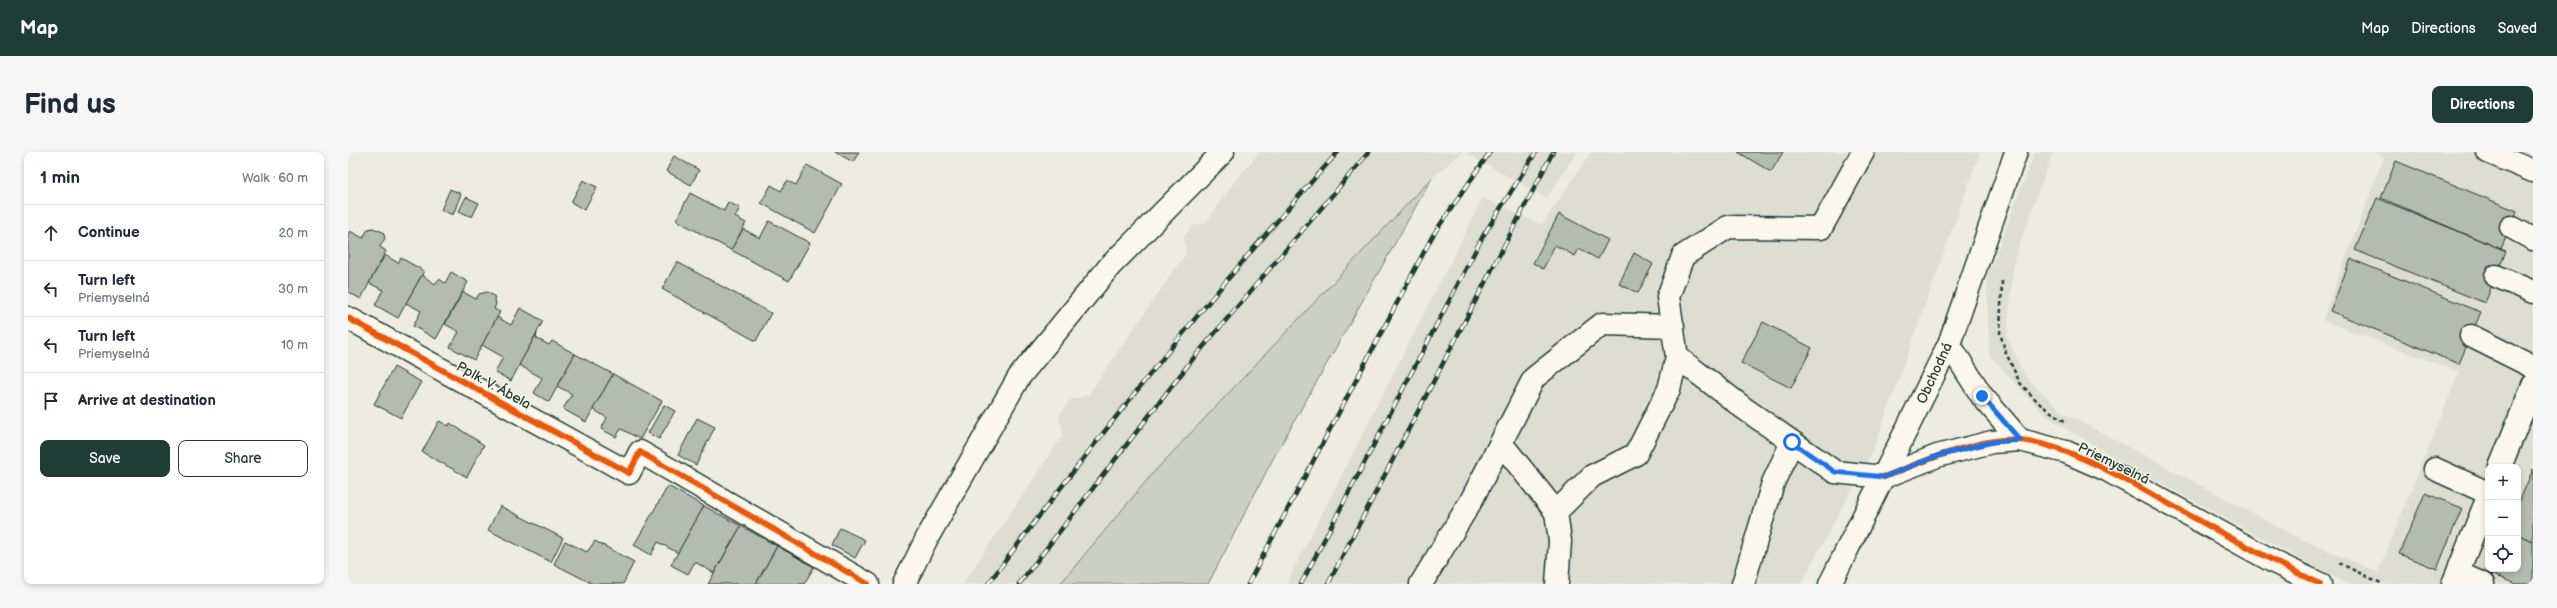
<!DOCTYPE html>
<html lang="en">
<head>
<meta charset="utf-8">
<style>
  body { margin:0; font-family:"Balsamiq Sans",sans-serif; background:#f6f6f7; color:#1f2937 }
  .controls { position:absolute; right:12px; bottom:12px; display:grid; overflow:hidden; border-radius:8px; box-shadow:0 2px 6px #0003 }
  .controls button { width:36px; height:36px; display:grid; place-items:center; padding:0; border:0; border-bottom:1px solid #e0e1e3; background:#fff; color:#1f2937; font:20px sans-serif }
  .stop { position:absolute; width:12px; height:12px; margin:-9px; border:3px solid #1a73e8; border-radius:50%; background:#fff }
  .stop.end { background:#1a73e8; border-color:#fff; box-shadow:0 1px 4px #0008 }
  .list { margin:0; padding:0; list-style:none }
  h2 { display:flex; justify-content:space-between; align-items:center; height:52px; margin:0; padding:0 16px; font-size:17px }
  h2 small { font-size:13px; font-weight:400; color:#747a83 }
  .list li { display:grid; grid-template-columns:26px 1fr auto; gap:12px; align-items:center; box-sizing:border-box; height:56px; padding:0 16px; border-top:1px solid #e0e1e3 }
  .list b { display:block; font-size:15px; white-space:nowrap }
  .list p { margin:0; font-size:13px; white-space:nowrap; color:#747a83 }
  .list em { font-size:13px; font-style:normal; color:#747a83 }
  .actions { display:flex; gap:8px; padding:12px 16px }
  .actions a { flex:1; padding:9px 0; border:1px solid #1f3d34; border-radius:8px; text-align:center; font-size:14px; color:#1f3d34 }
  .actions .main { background:#1f3d34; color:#fff }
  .icon { flex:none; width:22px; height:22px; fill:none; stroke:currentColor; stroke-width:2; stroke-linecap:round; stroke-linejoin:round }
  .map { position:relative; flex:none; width:2185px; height:432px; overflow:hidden; border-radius:8px }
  header { display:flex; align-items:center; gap:24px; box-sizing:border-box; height:56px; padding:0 20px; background:#1f3d34; color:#fff }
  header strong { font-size:19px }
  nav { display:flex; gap:22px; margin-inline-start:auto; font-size:14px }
  .intro { display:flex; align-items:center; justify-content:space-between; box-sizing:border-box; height:96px; padding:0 24px }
  h1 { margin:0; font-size:28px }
  .button { padding:10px 18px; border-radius:8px; background:#1f3d34; color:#fff; font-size:14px; font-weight:700 }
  main { display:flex; gap:24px; padding:0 24px }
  aside { flex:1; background:#fff; border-radius:8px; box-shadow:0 2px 6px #0003 }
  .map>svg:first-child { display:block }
  .built { fill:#ddddd2; fill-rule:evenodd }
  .green { fill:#cbcfc4; stroke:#75867c }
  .building { fill:#b4bbb0; stroke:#1f3d34 }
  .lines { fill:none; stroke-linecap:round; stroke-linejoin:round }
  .minor-casing { stroke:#1f3d34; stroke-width:25 }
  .path { stroke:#1f3d34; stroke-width:2.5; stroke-dasharray:4 3; stroke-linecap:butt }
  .minor { stroke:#fbf7ec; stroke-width:22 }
  .rail-casing { stroke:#1f3d34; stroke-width:4.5 }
  .rail { stroke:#fbf7ec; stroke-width:3; stroke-dasharray:9; stroke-linecap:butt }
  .cycleway-casing { stroke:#fbf7ec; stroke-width:8 }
  .cycleway { stroke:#e8590c; stroke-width:6 }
  .route { stroke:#1a73e8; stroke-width:5 }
  .labels { text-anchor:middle; stroke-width:3; stroke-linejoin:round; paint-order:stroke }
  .street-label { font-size:14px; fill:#1f3d34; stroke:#fbf7ec }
</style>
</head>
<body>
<header>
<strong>Map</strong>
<nav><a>Map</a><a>Directions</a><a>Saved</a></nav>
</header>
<div class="intro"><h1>Find us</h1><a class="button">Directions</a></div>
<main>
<aside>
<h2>1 min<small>Walk · 60 m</small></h2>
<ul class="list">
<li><svg class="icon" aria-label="ahead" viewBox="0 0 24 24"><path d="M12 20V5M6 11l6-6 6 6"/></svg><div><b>Continue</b></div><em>20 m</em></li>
<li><svg class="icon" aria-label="left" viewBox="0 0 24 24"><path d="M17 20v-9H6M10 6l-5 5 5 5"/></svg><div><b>Turn left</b><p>Priemyselná</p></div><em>30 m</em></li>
<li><svg class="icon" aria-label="left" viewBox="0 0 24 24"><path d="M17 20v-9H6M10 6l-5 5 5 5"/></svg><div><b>Turn left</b><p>Priemyselná</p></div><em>10 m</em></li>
<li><svg class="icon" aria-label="arrive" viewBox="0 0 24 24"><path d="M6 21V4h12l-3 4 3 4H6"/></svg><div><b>Arrive at destination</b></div></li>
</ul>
<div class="actions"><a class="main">Save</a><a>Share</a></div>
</aside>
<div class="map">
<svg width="2185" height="432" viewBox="0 0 2185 432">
  <rect width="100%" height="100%" fill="#eeece1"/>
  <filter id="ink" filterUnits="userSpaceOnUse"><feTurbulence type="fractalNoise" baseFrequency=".025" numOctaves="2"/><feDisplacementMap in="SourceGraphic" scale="8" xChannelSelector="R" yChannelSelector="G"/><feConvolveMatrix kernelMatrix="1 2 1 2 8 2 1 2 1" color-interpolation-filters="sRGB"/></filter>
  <g filter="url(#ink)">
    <!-- built -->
    <g class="built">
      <polygon points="912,0 1114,0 1084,26 805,321 712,432 615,432 715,283 711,264 722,248 740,243 838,101 836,85 844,74 858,71 885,31"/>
      <polygon points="1116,0 1229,0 1199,46"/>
      <polygon points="1243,0 1632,0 1526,296 1453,432 938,432 1135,46 1194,73"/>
      <path d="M1687 0H1705L1666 108 1659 186 1677 224 1716 261 1957 389 2030 420 2111 220 1974 168 2036 5 2025 0H2185V432H1999L1767 306 1699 265 1641 203 1639 125ZM2140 315H2170V417H2140Z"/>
    </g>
    <!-- green -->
    <polygon class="green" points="1084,26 926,305 860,432 712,432 805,321"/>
    <!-- building -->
    <g class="building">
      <polygon points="487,0 511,0 505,10"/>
      <polygon points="1390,0 1435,0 1423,20"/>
      <polygon points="326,4 351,18 343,33 318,19"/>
      <polygon points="2048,9 2169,59 2153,97 2033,46"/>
      <polygon points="459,13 494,32 467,81 413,51 423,33 433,39 439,29 448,33"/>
      <polygon points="235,28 249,35 236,58 223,50"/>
      <polygon points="102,37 113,42 105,63 93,58"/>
      <polygon points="342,41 376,59 380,50 392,56 387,65 398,71 383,98 328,68"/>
      <polygon points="118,45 131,51 124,65 111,59"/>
      <polygon points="2029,46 2158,99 2137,151 2007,98"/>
      <polygon points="1211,62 1260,88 1250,107 1231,97 1227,104 1207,93 1195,117 1185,111"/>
      <polygon points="421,69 462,91 441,129 383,98 395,77 412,86"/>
      <polygon points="25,76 35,80 37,86 32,95 38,99 13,147 0,140 0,82 2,79 15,86 20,77"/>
      <polygon points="1286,101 1305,112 1290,141 1271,132"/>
      <polygon points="37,103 50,111 53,106 76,119 50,166 27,153 35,138 21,131"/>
      <polygon points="2003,107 2133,160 2111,212 1982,159"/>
      <polygon points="329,110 423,161 408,189 314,137"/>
      <polygon points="103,120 120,130 88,187 65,174 73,159 58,151 74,123 87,132 91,127 97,131"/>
      <polygon points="115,140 128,147 131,142 139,140 146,144 148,152 146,157 152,160 126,208 102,195 111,180 97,172"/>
      <polygon points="172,156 195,169 163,229 147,220 155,205 134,193 149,165 163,173"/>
      <polygon points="1415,170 1464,196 1443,236 1393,211"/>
      <polygon points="189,181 188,186 201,193 204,189 227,202 201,250 186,241 194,226 171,213"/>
      <polygon points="227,202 265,222 238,270 215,257 224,242 209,234"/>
      <polygon points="46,215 73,230 53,266 26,252"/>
      <polygon points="265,222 314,249 292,287 273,277 268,285 253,277 259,266 245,257"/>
      <polygon points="316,253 327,259 311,287 300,281"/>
      <polygon points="349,266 367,275 348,313 330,303"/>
      <polygon points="91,269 101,274 102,271 136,293 119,325 74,300"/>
      <polygon points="2185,317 2185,389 2170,383 2170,353"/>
      <polygon points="320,334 356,354 330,401 310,390 303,403 286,393"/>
      <polygon points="2077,341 2114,356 2089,417 2051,402"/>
      <polygon points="152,354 215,386 203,410 140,378"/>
      <polygon points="356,354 393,374 366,421 347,410 340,422 323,413"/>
      <polygon points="393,374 429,394 408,432 360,432"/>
      <polygon points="492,376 517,388 507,406 484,393"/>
      <polygon points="2170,383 2185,389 2185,432 2168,432 2140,421 2141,417 2170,417"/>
      <polygon points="217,389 239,400 247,389 286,410 275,432 245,432 206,412"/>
      <polygon points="429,394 466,415 456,432 408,432"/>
    </g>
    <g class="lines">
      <!-- minor casing -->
      <g class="minor-casing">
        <g id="minor">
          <polyline points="1515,0 1473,76 1380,75 1335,104 1320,145 1329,205 1397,257 1487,320 1536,325 1589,304 1644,290 1672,288 1718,300 1759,318 1928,411 1972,432"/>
          <polyline points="2140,0 2185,19"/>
          <polyline points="2163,75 2185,87"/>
          <polyline points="2148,124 2185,140"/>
          <polyline points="0,166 281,321 292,300 520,432"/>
          <polyline points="2123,184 2185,215"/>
          <polyline points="1601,192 1634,244 1672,288"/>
          <polyline points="1153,291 1208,360"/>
          <polyline points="2152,315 2185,233"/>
          <polyline points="2087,317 2140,341"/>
          <polyline points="2110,421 2135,432"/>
          <polyline points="556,432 579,386 671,225 762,114 875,0"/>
          <polyline points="1073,432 1123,349 1186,226 1254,172 1325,174"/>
          <polyline points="1209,432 1212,389 1208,360 1244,324 1288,302 1321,237 1329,205"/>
          <polyline points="1395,432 1425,331 1444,290"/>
          <polyline points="1482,432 1601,192 1668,0"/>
          <polyline points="2105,432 2140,345"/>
        </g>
      </g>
      <!-- path -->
      <g class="path">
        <polyline points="1654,129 1652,181 1658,201 1672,231 1693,253 1718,270"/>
        <polyline points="1991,411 2035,432"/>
      </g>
      <!-- minor -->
      <use href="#minor" class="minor"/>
      <!-- rail casing -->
      <g class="rail-casing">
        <g id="rail">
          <path d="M640 432C751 283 866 138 990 0"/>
          <polyline points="671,432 844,208 1021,0"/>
          <polyline points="900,432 1085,83 1142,0"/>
          <polyline points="953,432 1135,84 1188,0"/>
          <polyline points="980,432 1205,0"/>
        </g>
      </g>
      <!-- rail -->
      <use href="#rail" class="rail"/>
      <!-- cycleway casing -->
      <g class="cycleway-casing">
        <g id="cycleway">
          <polyline points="0,166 281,321 292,300 520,432"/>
          <path d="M1536 325C1570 311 1636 284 1672 288 1720 293 1773 325 1814 348 1866 377 1918 406 1972 432"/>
        </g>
      </g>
      <!-- cycleway -->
      <use href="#cycleway" class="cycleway"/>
    </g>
  </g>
  <g class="lines" filter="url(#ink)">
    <!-- route -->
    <polyline class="route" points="1444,290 1487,320 1536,325 1589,304 1644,290 1672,288 1634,244"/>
  </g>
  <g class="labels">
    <!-- street labels -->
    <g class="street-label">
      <text transform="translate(1586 221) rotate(-65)" y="5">Obchodná</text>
      <text transform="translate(146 233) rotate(29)" y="5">Pplk. V. Ábela</text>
      <text transform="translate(1766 311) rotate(26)" y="5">Priemyselná</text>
    </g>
  </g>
</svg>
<div class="controls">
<button>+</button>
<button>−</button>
<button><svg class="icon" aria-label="locate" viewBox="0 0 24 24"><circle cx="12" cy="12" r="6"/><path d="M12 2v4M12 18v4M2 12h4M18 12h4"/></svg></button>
</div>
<div class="stop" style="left:1444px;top:290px"></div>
<div class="stop end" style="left:1634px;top:244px"></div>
</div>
</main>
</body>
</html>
